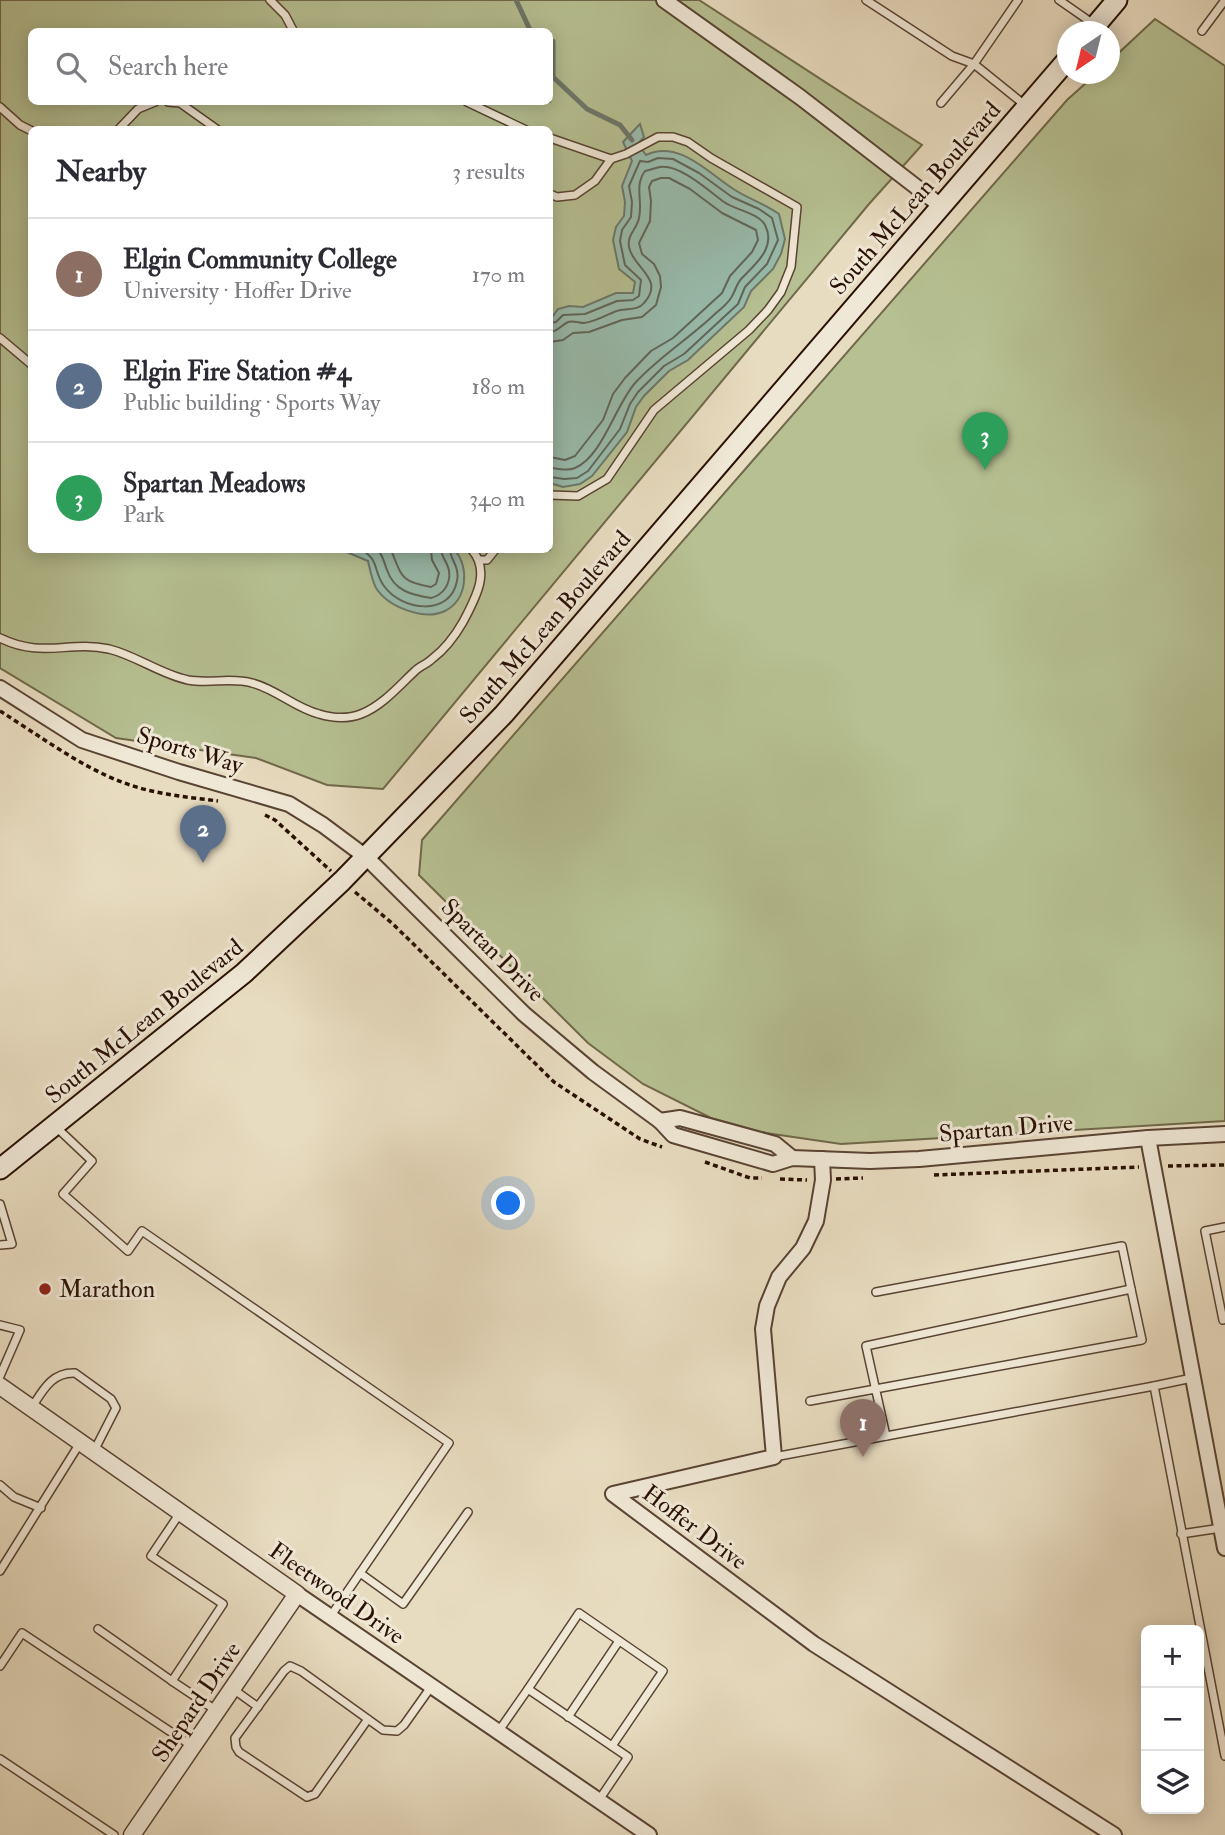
<!DOCTYPE html>
<html lang="en">
<head>
<meta charset="utf-8">
<style>
  body { margin:0; font-family:"IM FELL Double Pica",serif; background:#f2f2f3; color:#2b2b33 }
  .controls { position:absolute; right:21px; bottom:21px; display:grid; overflow:hidden; border-radius:10px; box-shadow:0 4px 18px #0003 }
  .controls button { width:63px; height:63px; display:grid; place-items:center; padding:0; border:0; border-bottom:2px solid #e1e1e2; background:#fff; color:#2b2b33; font:35px sans-serif }
  .compass { position:absolute; left:1057px; top:21px; width:63px; height:63px; border-radius:50%; background:#fff; box-shadow:0 4px 18px #0003; rotate:215deg }
  .you { position:absolute; left:509px; top:1204px; width:24px; height:24px; margin:-18px; border:5px solid #fff; border-radius:50%; background:#1a73e8; box-shadow:0 0 0 10px #1a73e833 }
  .badge { display:grid; place-items:center; width:46px; height:46px; border-radius:50%; background:#d93025; color:#fff; font-size:23px; font-weight:700 }
  .pin { position:absolute; translate:-50% -58px; filter:drop-shadow(0 2px 4px #0008) }
  .pin::after { content:''; position:absolute; top:37px; width:24px; height:21px; background:inherit; clip-path:polygon(0 0,100% 0,50% 100%) }
  .list { margin:0; padding:0; list-style:none }
  h2 { display:flex; justify-content:space-between; align-items:center; height:91px; margin:0; padding:0 28px; font-size:30px }
  h2 small { font-size:23px; font-weight:400; color:#7c7c81 }
  .list li { display:grid; grid-template-columns:46px 1fr auto; gap:21px; align-items:center; box-sizing:border-box; height:112px; padding:0 28px; border-top:2px solid #e1e1e2 }
  .list b { display:block; font-size:26px; white-space:nowrap }
  .list p { margin:0; font-size:23px; white-space:nowrap; color:#7c7c81 }
  .list em { font-size:23px; font-style:normal; color:#7c7c81 }
  .icon { flex:none; width:38px; height:38px; fill:none; stroke:currentColor; stroke-width:2; stroke-linecap:round; stroke-linejoin:round }
  .map { position:relative; flex:none; width:1225px; height:1835px; overflow:hidden }
  .search { position:absolute; background:#fff; box-shadow:0 4px 18px #0003; left:28px; top:28px; width:525px; height:77px; display:flex; align-items:center; gap:18px; box-sizing:border-box; padding:0 24px; border-radius:10px; color:#7c7c81; font-size:26px }
  .panel { position:absolute; background:#fff; box-shadow:0 4px 18px #0003; left:28px; top:126px; width:525px; height:427px; border-radius:10px }
  .map>svg:first-child { display:block }
  .green { fill:#b6c092; stroke:#70684a; stroke-width:2; fill-rule:evenodd }
  .water { fill:#98bcad; stroke:#6c7769; stroke-width:2 }
  .lines { fill:none; stroke-linecap:round; stroke-linejoin:round }
  .shore { stroke:#606658; stroke-width:2 }
  .stream { stroke:#6c7769; stroke-width:5 }
  .service-casing { stroke:#594332; stroke-width:10 }
  .minor-casing { stroke:#594332; stroke-width:18 }
  .tertiary-casing { stroke:#594332; stroke-width:19 }
  .secondary-casing { stroke:#291003; stroke-width:23 }
  .path { stroke:#291003; stroke-width:3.5; stroke-dasharray:5 3.5; stroke-linecap:butt }
  .service { stroke:#f0e8d6; stroke-width:7 }
  .minor { stroke:#f0e8d6; stroke-width:14 }
  .tertiary { stroke:#f0e8d6; stroke-width:16 }
  .secondary { stroke:#f0e8d6; stroke-width:19 }
  .poi-dot { fill:#8f2418; stroke:#f0e8d6; stroke-width:2.5 }
  .labels { text-anchor:middle; stroke-width:6; stroke-linejoin:round; paint-order:stroke }
  .street-label { font-size:24px; fill:#291003; stroke:#f0e8d6 }
  .poi-label { font-size:24px; fill:#291003; stroke:#f0e8d6; text-anchor:start }
</style>
</head>
<body>
<div class="map">
<svg width="1225" height="1835" viewBox="0 0 1225 1835">
  <rect width="100%" height="100%" fill="#e8dcc0"/>
  <filter id="stains"><feTurbulence type="fractalNoise" baseFrequency=".00286" numOctaves="4"/><feColorMatrix values="0 0 0 0 .2 0 0 0 0 .09 0 0 0 0 .02 0 0 0 .5 -.17"/></filter>
  <radialGradient id="worn" r=".72"><stop offset=".6" stop-color="#630" stop-opacity="0"/><stop offset="1" stop-color="#630" stop-opacity=".3"/></radialGradient>
  <!-- green -->
  <g class="green">
    <path d="M0 0H699L922 145 869 204 383 789 327 785 256 758 116 738 0 668ZM32 32H550V102H32ZM32 130H550V550H32Z"/>
    <polygon points="1155,19 1225,66 1225,1121 841,1144 766,1133 711,1118 643,1084 588,1043 419,875 422,840 1067,100 1096,74 1110,74 1110,61"/>
  </g>
  <!-- water -->
  <g class="water">
    <path d="M640 124 644 137 638 144 646 155C679 139 709 174 735 190 749 199 765 204 779 214L785 239 781 254 773 269 751 291 744 307 688 360 669 371 644 396 636 407 627 432 592 476 580 484 563 487 550 483V320L558 309 569 306 583 307 616 293H633L635 282 619 269 613 240 616 227 624 216 625 202 622 186 632 161 623 142Z"/>
    <path d="M342 550H455C469 568 468 599 445 611 424 621 388 607 376 588 372 580 370 570 368 561Z"/>
  </g>
  <g class="lines">
    <!-- shore -->
    <g class="shore">
      <polyline points="550,323 556,322 563,315 585,314 617,301 633,300 639,296 641,280 625,265 620,241 622,230 631,217 632,202 629,186 640,161 648,162 658,158 673,159 699,173 732,197 759,209 772,218 778,240 767,264 745,287 738,304 684,354 664,366 638,392 630,404 620,429 588,471 577,478 564,479 550,477"/>
      <path d="M550 332C559 331 560 326 568 322 573 320 579 323 584 323 594 322 605 316 614 312 624 307 637 312 644 303 666 279 632 267 629 247 627 234 637 229 639 218 643 201 634 186 645 171 650 170 655 168 660 167 680 164 709 191 724 202 735 210 759 213 765 225 777 248 754 265 741 279 736 285 735 292 731 298 727 304 721 309 716 313 690 338 660 356 636 382 616 403 603 456 575 468 567 472 559 468 550 468"/>
      <polyline points="550,342 563,340 573,333 589,332 622,320 642,317 656,305 661,287 660,276 654,264 642,254 639,243 650,221 651,201 649,187 652,181 661,178 669,178 690,189 722,213 756,230 758,240 752,252 730,276 722,293 673,338 651,351 625,378 613,394 603,420 575,456 565,460 550,457"/>
      <path d="M362 550C380 561 373 571 384 586 402 611 450 617 457 581 460 567 451 561 450 550"/>
      <path d="M378 550C383 556 384 562 387 570 394 591 412 595 431 598 443 595 451 584 449 571 448 563 442 558 441 550"/>
      <path d="M391 550C402 576 400 582 431 587L436 584 439 573 432 560 431 550"/>
    </g>
    <!-- stream -->
    <g class="stream">
      <polyline points="516,0 531,32"/>
      <polyline points="550,40 553,41 553,77 587,109 620,125 632,140"/>
    </g>
    <!-- service casing -->
    <g class="service-casing">
      <g id="service">
        <polyline points="270,0 285,15 294,32"/>
        <polyline points="866,0 952,56 974,64 941,103"/>
        <polyline points="1018,0 974,64 1026,106"/>
        <polyline points="1059,0 1095,25"/>
        <polyline points="1202,31 1225,0"/>
        <polyline points="168,102 180,103 218,130"/>
        <polyline points="467,102 526,130"/>
        <polyline points="0,107 20,125 32,131"/>
        <polyline points="118,130 138,109 155,102"/>
        <polyline points="550,138 611,159"/>
        <polyline points="550,194 557,197 575,195 595,181 611,159 626,154 658,137 673,137 688,142 711,158 797,207 791,267 781,292 768,310 749,330 654,410 607,479 578,496 550,495"/>
        <polyline points="0,338 32,365"/>
        <polyline points="480,560 487,560 495,550"/>
        <path d="M0 638C43 659 69 640 109 649 137 656 160 674 188 680 209 684 232 677 252 683 276 689 295 708 319 714 332 718 348 719 361 714 382 706 399 686 415 671 420 666 427 664 432 659 444 650 455 636 463 622 475 599 491 572 472 550"/>
        <polyline points="55,1126 92,1161 63,1194 128,1251 142,1231 449,1443 330,1617"/>
        <polyline points="0,1204 12,1244 0,1245"/>
        <polyline points="876,1292 1122,1246 1131,1289"/>
        <polyline points="1223,1320 1205,1231 1225,1227"/>
        <polyline points="0,1325 20,1330 0,1376"/>
        <polyline points="1192,1378 1154,1386 1225,1756"/>
        <polyline points="810,1401 1142,1340 1131,1289 866,1346 886,1436"/>
        <path d="M32 1407C43 1390 52 1372 75 1373L111 1399 116 1408 94 1451"/>
        <polyline points="774,1457 1154,1386"/>
        <polyline points="0,1485 14,1497 41,1508"/>
        <polyline points="180,1513 151,1556 223,1604 172,1681 217,1711"/>
        <polyline points="1181,1534 1221,1528"/>
        <polyline points="0,1571 80,1443"/>
        <polyline points="360,1573 403,1604 468,1512"/>
        <polyline points="98,1629 172,1681"/>
        <polyline points="0,1666 22,1633 192,1746"/>
        <polyline points="233,1689 258,1707"/>
        <polyline points="528,1689 579,1613 663,1671 612,1746"/>
        <polyline points="568,1717 619,1641"/>
        <polyline points="368,1719 315,1794 307,1797 239,1752 236,1747 235,1738 284,1671 290,1666 301,1671 383,1730 397,1731 404,1725 431,1687"/>
        <polyline points="498,1732 528,1689 628,1757 599,1800"/>
        <polyline points="0,1759 114,1835"/>
      </g>
    </g>
    <!-- minor casing -->
    <g class="minor-casing">
      <g id="minor">
        <polyline points="664,0 800,97 941,206"/>
        <polyline points="0,688 82,740 179,772 289,804 323,825 366,857 524,1014 593,1072 660,1121 673,1135 773,1164 792,1158 870,1161 919,1159 1148,1138 1225,1134"/>
        <polyline points="660,1121 680,1118 775,1144 792,1158"/>
        <polyline points="1148,1138 1225,1548"/>
        <polyline points="822,1159 823,1180 816,1221 803,1248 779,1277 767,1306 763,1329 774,1457 613,1494 814,1644 1114,1835"/>
        <polyline points="297,1594 649,1835"/>
      </g>
    </g>
    <!-- tertiary casing -->
    <g class="tertiary-casing">
      <polyline id="tertiary" points="0,1386 297,1594 132,1835"/>
    </g>
    <!-- secondary casing -->
    <g class="secondary-casing">
      <g id="secondary">
        <polyline points="1090,32 1117,0"/>
        <polyline points="0,1169 244,973 342,881 504,714 1068,59"/>
      </g>
    </g>
    <!-- path -->
    <g class="path">
      <path d="M0 711C37 734 81 767 122 782 152 794 187 797 218 801"/>
      <polyline points="265,815 275,820 331,871"/>
      <polyline points="355,892 393,924 554,1082 640,1139 662,1147"/>
      <polyline points="705,1162 750,1178 762,1178"/>
      <polyline points="1168,1166 1225,1165"/>
      <polyline points="934,1175 1139,1167"/>
      <polyline points="780,1179 807,1180"/>
      <polyline points="836,1179 863,1178"/>
    </g>
    <!-- service -->
    <use href="#service" class="service"/>
    <!-- minor -->
    <use href="#minor" class="minor"/>
    <!-- tertiary -->
    <use href="#tertiary" class="tertiary"/>
    <!-- secondary -->
    <use href="#secondary" class="secondary"/>
  </g>
  <!-- markers -->
  <circle class="poi-dot" cx="45" cy="1289" r="7"/>
  <g class="labels">
    <!-- street labels -->
    <g class="street-label">
      <text transform="translate(915 198) rotate(-49)" y="8">South McLean Boulevard</text>
      <text transform="translate(545 627) rotate(-49)" y="8">South McLean Boulevard</text>
      <text transform="translate(190 750) rotate(17)" y="8">Sports Way</text>
      <text transform="translate(493 950) rotate(45)" y="8">Spartan Drive</text>
      <text transform="translate(144 1021) rotate(-39)" y="8">South McLean Boulevard</text>
      <text transform="translate(1006 1128) rotate(-5)" y="8">Spartan Drive</text>
      <text transform="translate(695 1527) rotate(37)" y="8">Hoffer Drive</text>
      <text transform="translate(337 1593) rotate(35)" y="8">Fleetwood Drive</text>
      <text transform="translate(196 1702) rotate(-56)" y="8">Shepard Drive</text>
    </g>
    <!-- poi labels -->
    <g class="poi-label">
      <text x="59" y="1297">Marathon</text>
    </g>
  </g>
  <rect width="100%" height="100%" filter="url(#stains)"/>
  <rect width="100%" height="100%" fill="url(#worn)"/>
</svg>
<div class="controls">
<button>+</button>
<button>−</button>
<button><svg class="icon" aria-label="layers" viewBox="0 0 24 24"><path d="M12 4l9 5-9 5-9-5zM3 14l9 5 9-5"/></svg></button>
</div>
<svg class="compass" viewBox="-18 -18 36 36"><path d="M0-13l5 13h-10z" fill="#e53935"/><path d="M0 13l5-13h-10z" fill="#7c7c81"/></svg>
<div class="you"></div>
<div class="pin badge" style="left:863px;top:1457px;background:#8d6e63">1</div>
<div class="pin badge" style="left:203px;top:863px;background:#5c6f8a">2</div>
<div class="pin badge" style="left:985px;top:470px;background:#2e9e5b">3</div>
<div class="search"><svg class="icon" aria-label="search" viewBox="0 0 24 24"><circle cx="10" cy="10" r="6"/><path d="M15 15l6 6"/></svg>Search here</div>
<section class="panel">
<h2>Nearby<small>3 results</small></h2>
<ul class="list">
<li><span class="badge" style="background:#8d6e63">1</span><div><b>Elgin Community College</b><p>University · Hoffer Drive</p></div><em>170 m</em></li>
<li><span class="badge" style="background:#5c6f8a">2</span><div><b>Elgin Fire Station #4</b><p>Public building · Sports Way</p></div><em>180 m</em></li>
<li><span class="badge" style="background:#2e9e5b">3</span><div><b>Spartan Meadows</b><p>Park</p></div><em>340 m</em></li>
</ul>
</section>
</div>
</body>
</html>
